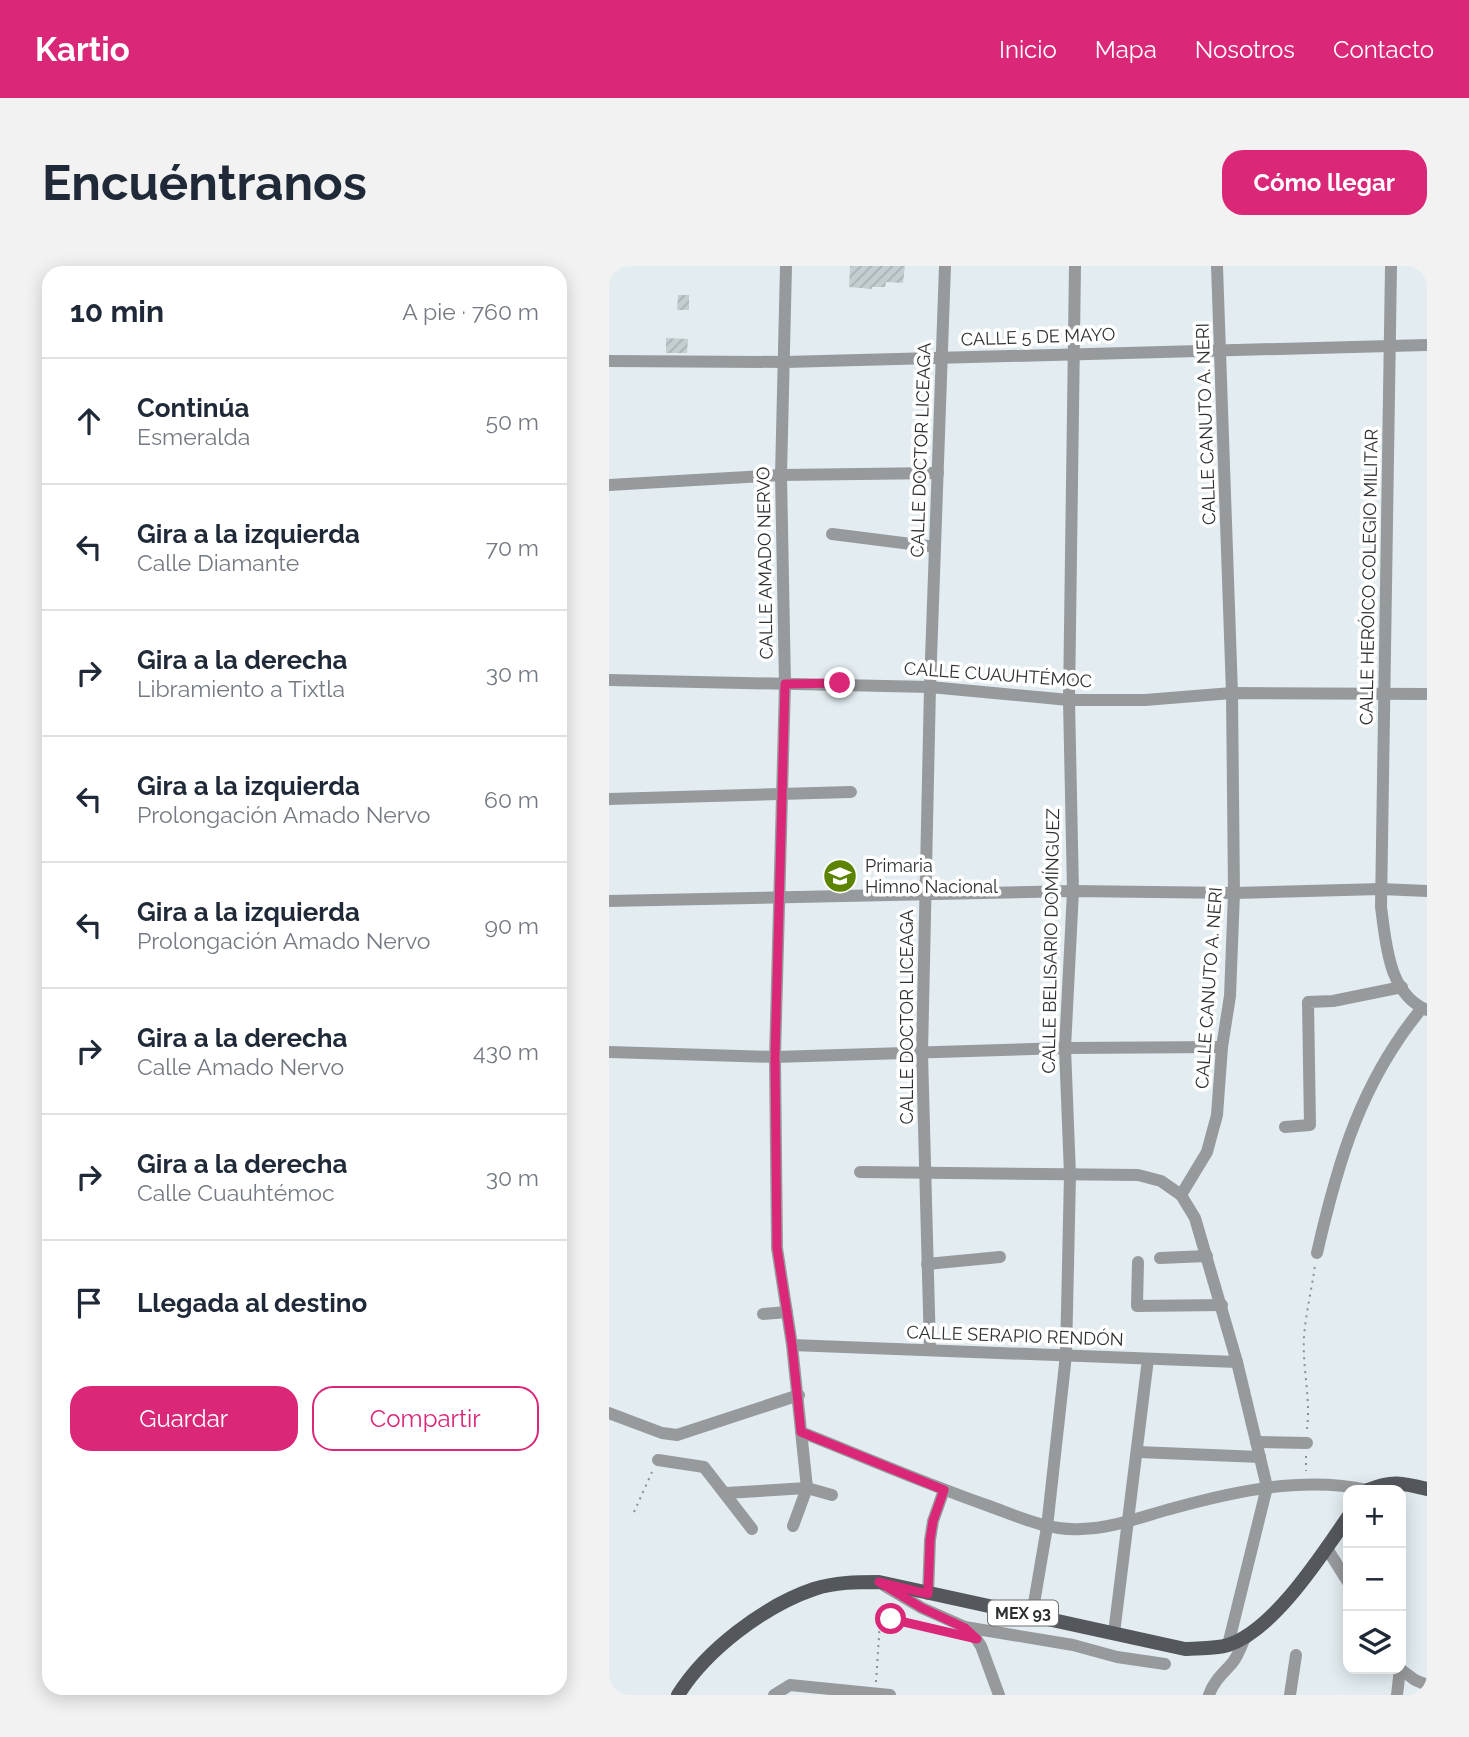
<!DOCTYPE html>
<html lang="es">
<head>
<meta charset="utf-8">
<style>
  body { margin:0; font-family:Raleway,sans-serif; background:#f2f2f3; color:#1f2937 }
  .controls { position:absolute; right:21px; bottom:21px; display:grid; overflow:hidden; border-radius:14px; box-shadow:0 4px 18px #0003 }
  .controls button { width:63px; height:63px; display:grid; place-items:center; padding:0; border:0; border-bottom:2px solid #e0e1e3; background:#fff; color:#1f2937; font:35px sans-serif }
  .stop { position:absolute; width:21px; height:21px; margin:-16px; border:5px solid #db2777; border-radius:50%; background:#fff }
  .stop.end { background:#db2777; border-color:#fff; box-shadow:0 2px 7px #0008 }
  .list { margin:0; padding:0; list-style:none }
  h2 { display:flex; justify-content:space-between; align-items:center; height:91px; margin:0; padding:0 28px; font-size:30px }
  h2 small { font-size:23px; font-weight:400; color:#747a83 }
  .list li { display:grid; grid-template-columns:46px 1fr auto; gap:21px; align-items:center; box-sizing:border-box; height:126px; padding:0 28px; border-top:2px solid #e0e1e3 }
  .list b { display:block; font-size:26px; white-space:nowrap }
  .list p { margin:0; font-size:23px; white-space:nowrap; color:#747a83 }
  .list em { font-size:23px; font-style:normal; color:#747a83 }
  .actions { display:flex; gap:14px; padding:21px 28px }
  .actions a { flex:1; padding:16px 0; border:2px solid #db2777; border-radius:21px; text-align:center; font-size:24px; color:#db2777 }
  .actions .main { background:#db2777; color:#fff }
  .icon { flex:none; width:38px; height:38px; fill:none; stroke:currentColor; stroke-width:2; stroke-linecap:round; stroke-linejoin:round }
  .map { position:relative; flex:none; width:818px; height:1429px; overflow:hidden; border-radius:21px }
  header { display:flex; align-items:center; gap:42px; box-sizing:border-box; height:98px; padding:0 35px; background:#db2777; color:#fff }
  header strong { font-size:33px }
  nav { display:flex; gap:38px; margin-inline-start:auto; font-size:24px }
  .intro { display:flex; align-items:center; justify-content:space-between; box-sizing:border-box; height:168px; padding:0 42px }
  h1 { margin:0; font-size:49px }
  .button { padding:18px 32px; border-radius:21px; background:#db2777; color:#fff; font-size:24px; font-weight:700 }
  main { display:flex; gap:42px; padding:0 42px }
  aside { flex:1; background:#fff; border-radius:21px; box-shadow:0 4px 18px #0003 }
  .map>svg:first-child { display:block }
  .building { fill:url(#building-hatch) }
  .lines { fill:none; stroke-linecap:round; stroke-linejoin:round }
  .path { stroke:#898f92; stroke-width:2; stroke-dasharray:2 5; stroke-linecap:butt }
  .minor { stroke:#979a9d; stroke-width:12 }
  .major { stroke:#54585d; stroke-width:14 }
  .route { stroke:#db2777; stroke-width:9 }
  .labels { text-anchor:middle; stroke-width:7; stroke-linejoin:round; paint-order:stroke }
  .shield { fill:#fff; stroke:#6d6f70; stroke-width:2 }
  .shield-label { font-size:16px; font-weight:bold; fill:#2e3133 }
  .street-label { font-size:18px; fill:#2e3133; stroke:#fff }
  .poi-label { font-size:18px; fill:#2e3133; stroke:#fff; text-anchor:start }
</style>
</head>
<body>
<header>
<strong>Kartio</strong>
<nav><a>Inicio</a><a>Mapa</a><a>Nosotros</a><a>Contacto</a></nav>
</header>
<div class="intro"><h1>Encuéntranos</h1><a class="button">Cómo llegar</a></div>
<main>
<aside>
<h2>10 min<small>A pie · 760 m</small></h2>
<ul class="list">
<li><svg class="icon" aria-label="ahead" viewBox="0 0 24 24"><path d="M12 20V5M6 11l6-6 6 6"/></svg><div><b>Continúa</b><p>Esmeralda</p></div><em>50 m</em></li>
<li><svg class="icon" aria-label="left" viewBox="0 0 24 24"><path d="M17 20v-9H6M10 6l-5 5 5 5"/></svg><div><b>Gira a la izquierda</b><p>Calle Diamante</p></div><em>70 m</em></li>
<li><svg class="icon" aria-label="right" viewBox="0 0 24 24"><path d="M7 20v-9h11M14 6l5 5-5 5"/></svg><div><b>Gira a la derecha</b><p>Libramiento a Tixtla</p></div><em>30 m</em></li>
<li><svg class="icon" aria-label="left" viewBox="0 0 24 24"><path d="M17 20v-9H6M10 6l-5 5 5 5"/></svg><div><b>Gira a la izquierda</b><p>Prolongación Amado Nervo</p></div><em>60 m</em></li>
<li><svg class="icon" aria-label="left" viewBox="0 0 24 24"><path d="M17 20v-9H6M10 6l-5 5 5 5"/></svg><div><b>Gira a la izquierda</b><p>Prolongación Amado Nervo</p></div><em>90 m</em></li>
<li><svg class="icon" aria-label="right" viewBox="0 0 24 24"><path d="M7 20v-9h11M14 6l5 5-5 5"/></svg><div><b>Gira a la derecha</b><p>Calle Amado Nervo</p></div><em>430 m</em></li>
<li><svg class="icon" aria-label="right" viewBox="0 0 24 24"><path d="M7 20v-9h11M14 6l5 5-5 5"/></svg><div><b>Gira a la derecha</b><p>Calle Cuauhtémoc</p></div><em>30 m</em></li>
<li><svg class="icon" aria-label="arrive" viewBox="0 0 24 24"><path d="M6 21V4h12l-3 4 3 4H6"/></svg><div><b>Llegada al destino</b></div></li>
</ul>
<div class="actions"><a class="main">Guardar</a><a>Compartir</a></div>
</aside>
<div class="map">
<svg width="818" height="1429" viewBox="0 0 818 1429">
  <defs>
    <pattern id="building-hatch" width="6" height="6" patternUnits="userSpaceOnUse" patternTransform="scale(1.75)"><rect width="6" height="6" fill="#c3ced0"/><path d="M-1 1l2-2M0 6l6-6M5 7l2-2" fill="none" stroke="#a8b1b3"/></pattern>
  </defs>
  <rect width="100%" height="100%" fill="#e3edf1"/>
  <!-- building -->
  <g class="building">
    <polygon points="241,0 296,0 294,17 277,16 276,21 263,21 263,23 240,21"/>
    <polygon points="69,29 80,29 80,44 68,44"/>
    <polygon points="57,72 79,73 78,87 57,87"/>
  </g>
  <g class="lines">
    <!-- path -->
    <g class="path">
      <path d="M698 1163C702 1132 693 1101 695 1070 697 1046 703 1022 706 999"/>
      <polyline points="697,1190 697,1205"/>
      <polyline points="25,1246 43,1206"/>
      <polyline points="267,1416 271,1356 276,1353 333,1365"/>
    </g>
    <!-- minor -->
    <g class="minor">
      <polyline points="177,0 172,209 176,418 166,791 168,982 183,1079 198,1222 184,1260"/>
      <path d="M782 0 772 641C777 677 779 728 818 744"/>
      <polyline points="0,95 176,96 818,79"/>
      <polyline points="0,219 172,209 329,207"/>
      <polyline points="223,268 326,281"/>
      <polyline points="0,414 321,421 460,434 536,434 623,427 818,428"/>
      <polyline points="0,533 242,526"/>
      <polyline points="0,635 464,625 625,627 772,623 818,625"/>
      <polyline points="0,786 166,791 456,782 613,781"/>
      <polyline points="676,861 701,859 699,736 724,735 793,721"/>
      <polyline points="251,906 529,909 552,915 572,929 586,952 628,1096 658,1221 619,1379"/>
      <polyline points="572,929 598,886 608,849 613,781 621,730 625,627 623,427 608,0"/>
      <path d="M708 987C729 895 752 816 813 742"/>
      <polyline points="551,992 598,990"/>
      <polyline points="529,996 528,1040 613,1039"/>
      <polyline points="318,998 391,991"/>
      <polyline points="154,1048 178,1046"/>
      <polyline points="183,1079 628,1096"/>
      <polyline points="321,1083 313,787 321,421 336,0"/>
      <polyline points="0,1147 53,1167 68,1169 190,1129"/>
      <path d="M192 1166C255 1191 317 1218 380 1240 410 1251 440 1265 472 1263 505 1262 534 1250 565 1242 627 1225 695 1210 759 1224"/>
      <polyline points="647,1176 698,1177"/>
      <polyline points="529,1186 651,1191"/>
      <polyline points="49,1194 95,1201 143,1263"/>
      <polyline points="117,1227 198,1222 223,1229"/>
      <polyline points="717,1281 739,1316"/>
      <polyline points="276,1320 313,1342 356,1361 364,1368 372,1380 390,1429"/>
      <polyline points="319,1328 321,1274 324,1255 335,1224"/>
      <polyline points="423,1349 438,1261 457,1089 461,909 456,782 464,625 460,434 466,0"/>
      <polyline points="356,1361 464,1379 508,1391 556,1398"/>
      <polyline points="505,1367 539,1093"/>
      <polyline points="791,1403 806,1414 818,1419"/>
      <polyline points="165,1429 181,1419 281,1429"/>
      <path d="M600 1429C605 1414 615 1407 624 1396 630 1388 633 1378 637 1369"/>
      <polyline points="681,1429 687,1389"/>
      <polyline points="788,1429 791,1403"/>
    </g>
    <!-- major -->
    <g class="major">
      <path d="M759 1224C783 1214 794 1217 818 1223"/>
      <path d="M69 1429C97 1384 155 1340 205 1323 226 1316 249 1316 270 1316L576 1383C589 1382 606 1383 619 1379 665 1364 712 1290 739 1251"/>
    </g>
  </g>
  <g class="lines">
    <!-- route -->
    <polyline class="route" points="231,417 176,418 166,791 168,982 183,1079 192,1166 335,1224 324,1255 321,1274 319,1328 270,1316 313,1342 356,1362 368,1373 282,1353"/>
  </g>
  <!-- icons -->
  <defs>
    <g id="school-disc" transform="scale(1.75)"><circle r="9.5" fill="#5d8303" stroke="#fff"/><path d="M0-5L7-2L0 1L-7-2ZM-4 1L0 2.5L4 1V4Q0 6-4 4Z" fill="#fff"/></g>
  </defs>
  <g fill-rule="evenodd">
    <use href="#school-disc" x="231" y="610"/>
  </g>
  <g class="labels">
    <!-- shield labels -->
    <rect class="shield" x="379" y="1334.5" width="70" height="25" rx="5"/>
    <g class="shield-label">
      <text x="414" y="1353">MEX 93</text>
    </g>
    <!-- street labels -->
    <g class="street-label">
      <text transform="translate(429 71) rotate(-2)" y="6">CALLE 5 DE MAYO</text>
      <text transform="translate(597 158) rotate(-92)" y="6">CALLE CANUTO A. NERI</text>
      <text transform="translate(312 184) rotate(-88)" y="6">CALLE DOCTOR LICEAGA</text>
      <text transform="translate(156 297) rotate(-91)" y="6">CALLE AMADO NERVO</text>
      <text transform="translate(760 311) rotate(-89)" y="6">CALLE HERÓICO COLEGIO MILITAR</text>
      <text transform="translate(389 409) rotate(4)" y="6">CALLE CUAUHTÉMOC</text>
      <text transform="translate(442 675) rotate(-89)" y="6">CALLE BELISARIO DOMÍNGUEZ</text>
      <text transform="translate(600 722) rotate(-86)" y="6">CALLE CANUTO A. NERI</text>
      <text transform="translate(298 751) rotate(-90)" y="6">CALLE DOCTOR LICEAGA</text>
      <text transform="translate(406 1070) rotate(2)" y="6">CALLE SERAPIO RENDÓN</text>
    </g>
    <!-- poi labels -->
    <g class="poi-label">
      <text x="256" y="606">Primaria<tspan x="256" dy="21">Himno Nacional</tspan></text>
    </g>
  </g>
</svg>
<div class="controls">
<button>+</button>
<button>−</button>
<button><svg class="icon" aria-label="layers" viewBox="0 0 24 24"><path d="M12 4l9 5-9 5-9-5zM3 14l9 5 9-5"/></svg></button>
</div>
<div class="stop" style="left:282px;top:1353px"></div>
<div class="stop end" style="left:231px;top:417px"></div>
</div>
</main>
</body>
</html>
